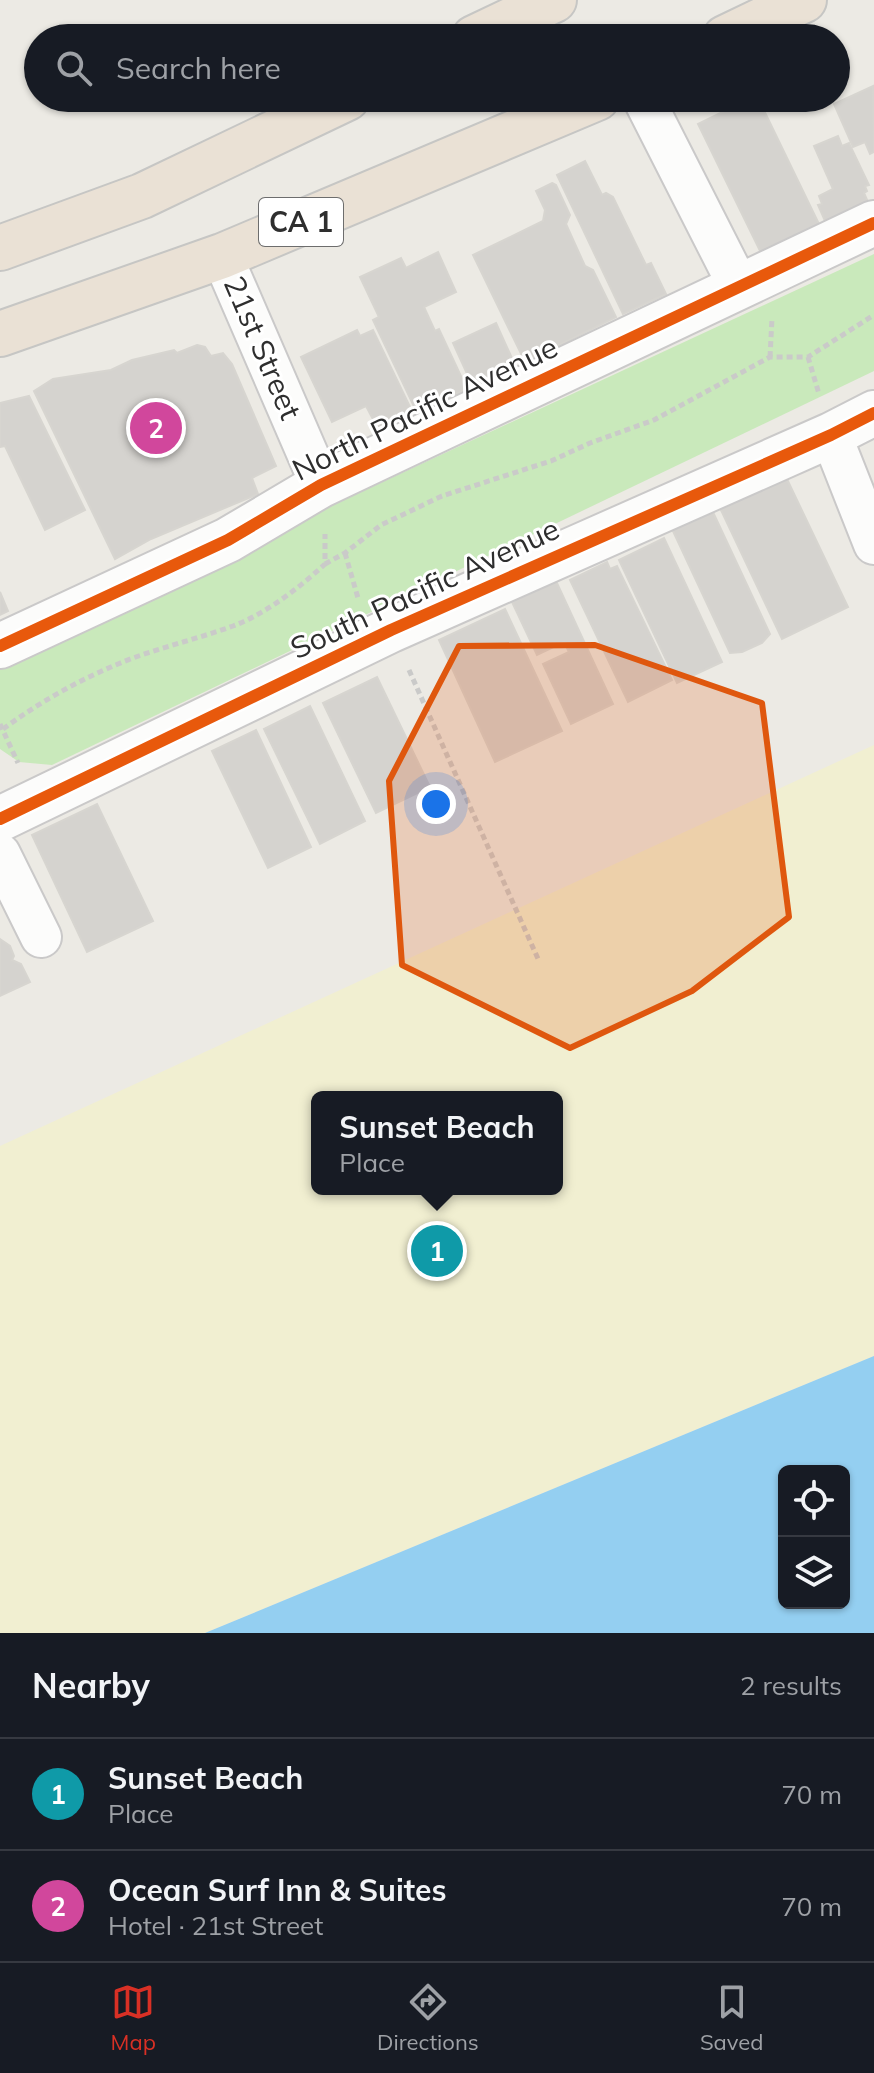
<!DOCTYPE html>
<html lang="en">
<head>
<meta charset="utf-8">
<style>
  body { margin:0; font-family:Mulish,sans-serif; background:#242831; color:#f1f3f6 }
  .controls { position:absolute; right:24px; bottom:24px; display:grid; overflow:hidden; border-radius:12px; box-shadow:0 2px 6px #0004 }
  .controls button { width:72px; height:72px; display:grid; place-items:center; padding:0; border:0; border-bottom:2px solid #363941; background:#171b24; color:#f1f3f6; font:40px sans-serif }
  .you { position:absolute; left:436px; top:804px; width:28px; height:28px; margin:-20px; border:6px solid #fff; border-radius:50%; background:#1a73e8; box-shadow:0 0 0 12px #1a73e833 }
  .badge { display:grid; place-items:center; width:52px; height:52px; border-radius:50%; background:#d93025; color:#fff; font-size:26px; font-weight:700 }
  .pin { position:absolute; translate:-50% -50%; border:4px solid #fff; box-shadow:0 2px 8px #0006 }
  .popup { position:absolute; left:311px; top:1091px; width:252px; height:104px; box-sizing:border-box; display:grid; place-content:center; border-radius:12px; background:#171b24; filter:drop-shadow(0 2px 6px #0005); font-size:26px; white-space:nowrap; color:#9ea1a6 }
  .popup b { font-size:30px; color:#f1f3f6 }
  .popup::after { content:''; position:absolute; left:50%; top:100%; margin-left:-16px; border:16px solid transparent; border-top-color:#171b24 }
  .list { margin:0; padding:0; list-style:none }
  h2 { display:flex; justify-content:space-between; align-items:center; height:104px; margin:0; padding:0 32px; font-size:34px }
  h2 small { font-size:26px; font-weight:400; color:#9ea1a6 }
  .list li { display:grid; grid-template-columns:52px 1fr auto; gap:24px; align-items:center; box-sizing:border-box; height:112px; padding:0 32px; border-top:2px solid #363941 }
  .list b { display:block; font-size:30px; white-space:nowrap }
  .list p { margin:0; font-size:26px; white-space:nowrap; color:#9ea1a6 }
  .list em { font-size:26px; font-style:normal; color:#9ea1a6 }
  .icon { flex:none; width:44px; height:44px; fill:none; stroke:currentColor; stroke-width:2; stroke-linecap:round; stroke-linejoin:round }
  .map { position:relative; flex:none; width:874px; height:1633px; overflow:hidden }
  .search { position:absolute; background:#171b24; box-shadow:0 2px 6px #0004; left:24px; right:24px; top:24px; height:88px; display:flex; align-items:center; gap:20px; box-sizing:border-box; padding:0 28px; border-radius:44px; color:#9ea1a6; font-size:30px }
  .sheet { height:328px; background:#171b24 }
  nav { display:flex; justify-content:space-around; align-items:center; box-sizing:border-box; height:112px; border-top:2px solid #363941; background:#171b24; font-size:22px; color:#9ea1a6 }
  nav a { display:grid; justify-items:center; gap:4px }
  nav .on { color:#d93025 }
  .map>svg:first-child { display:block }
  .green { fill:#c9e9bb }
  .sand { fill:#f1efd1; fill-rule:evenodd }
  .water { fill:#94cff1; fill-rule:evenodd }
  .building { fill:#d5d3cf; stroke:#d7d5d0; stroke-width:2 }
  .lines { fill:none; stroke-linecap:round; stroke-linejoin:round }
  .street-casing { stroke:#cac9c9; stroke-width:44 }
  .secondary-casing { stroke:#cac9c9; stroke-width:48 }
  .highway-casing { stroke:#c6c6c4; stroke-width:48 }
  .path { stroke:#cacac9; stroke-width:5; stroke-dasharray:6 4; stroke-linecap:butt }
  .street { stroke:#fcfcfb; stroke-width:40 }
  .secondary { stroke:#fcfcfb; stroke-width:44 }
  .highway { stroke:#eae1d5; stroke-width:44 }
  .cycleway-casing { stroke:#fff; stroke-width:17 }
  .cycleway { stroke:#e8590c; stroke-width:12 }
  .marked { fill:#df570e; fill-opacity:0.2; stroke:#df570e; stroke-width:6; stroke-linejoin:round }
  .labels { text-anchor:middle; stroke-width:6; stroke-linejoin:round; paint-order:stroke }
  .shield { fill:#fff; stroke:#6d6d6d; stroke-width:2 }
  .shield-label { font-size:28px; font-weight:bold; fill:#2e2e2e }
  .street-label { font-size:30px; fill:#2e2e2e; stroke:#fff }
</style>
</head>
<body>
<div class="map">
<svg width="874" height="1633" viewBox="0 0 874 1633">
  <rect width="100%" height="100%" fill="#eceae4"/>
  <!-- green -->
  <polygon class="green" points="874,254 874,371 52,765 19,762 0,749 0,662 18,651"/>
  <!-- sand -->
  <path class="sand" d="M874 745V1356L205 1633H0V1146ZM317 1097H557V1189H317Z"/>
  <!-- water -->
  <path class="water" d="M874 1356V1633H205ZM784 1471H844V1603H784Z"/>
  <!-- building -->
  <g class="building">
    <polygon points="873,86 874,152 870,154 865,142 853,147 834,104"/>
    <polygon points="739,98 758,98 819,224 761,253 698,124 741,103"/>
    <polygon points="838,136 842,146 849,143 869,185 865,186 867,191 864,193 868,202 825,221 818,205 822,204 819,196 833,189 814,146"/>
    <polygon points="585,161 602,195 606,193 613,197 646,265 651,263 666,294 623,314 557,175"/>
    <polygon points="552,183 556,185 570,215 566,224 585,266 593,270 616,317 525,362 473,255 543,221 545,210 536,191"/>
    <polygon points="438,252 456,292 424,307 435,331 439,329 467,389 417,413 373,320 379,317 360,277 401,258 406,268"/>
    <polygon points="496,323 516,367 473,387 453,343"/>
    <polygon points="357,330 360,336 373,330 412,411 377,427 366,406 332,422 301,357"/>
    <polygon points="197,345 205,347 211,356 223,353 232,364 276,466 252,478 258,494 151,539 115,559 34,391 53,379 111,370 132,360 174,350 177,353"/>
    <polygon points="29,396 85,510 45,530 5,446 0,447 0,403"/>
    <polygon points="786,477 848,607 782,639 720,508"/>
    <polygon points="712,510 770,634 762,643 742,652 730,653 672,529"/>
    <polygon points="664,538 722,662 677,683 619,560"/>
    <polygon points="607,562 610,569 617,566 672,680 628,702 570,580"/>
    <polygon points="556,581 613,704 571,724 543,664 569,652 564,642 537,655 512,602"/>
    <polygon points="0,592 8,611 0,615"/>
    <polygon points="505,609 562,731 495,762 439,640"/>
    <polygon points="377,677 430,787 376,813 323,703"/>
    <polygon points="310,706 365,821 320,844 264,729"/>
    <polygon points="256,730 311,847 268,868 212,751"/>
    <polygon points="97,804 153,921 87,952 32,835"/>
    <polygon points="0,939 10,946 14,956 12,960 21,964 30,982 0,996"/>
  </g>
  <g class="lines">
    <!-- street casing -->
    <g class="street-casing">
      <g id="street">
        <polyline points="643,98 739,287"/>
        <polyline points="222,256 321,485"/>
        <polyline points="831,435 874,544"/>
        <polyline points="0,854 41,937"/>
      </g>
    </g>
    <!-- secondary casing -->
    <g class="secondary-casing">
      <g id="secondary">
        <polyline points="0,646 228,540 321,485 874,223"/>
        <polyline points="0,819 391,630 831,435 874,413"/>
      </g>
    </g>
    <!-- highway casing -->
    <g class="highway-casing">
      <g id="highway">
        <polyline points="474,38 554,0"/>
        <polyline points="725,38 804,0"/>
        <polyline points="0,248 142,196 347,98"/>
        <polyline points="0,334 222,256 597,98"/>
      </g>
    </g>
    <!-- path -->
    <g class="path">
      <polyline points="770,357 772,318"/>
      <polyline points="808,357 819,394"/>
      <polyline points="345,553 358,598"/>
      <polyline points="325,564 345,553 381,525 442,496 551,461 590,443 654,420 770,357 808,357 874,315"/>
      <polyline points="409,670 539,961"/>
      <polyline points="0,724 18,763"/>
      <path d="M3 729C44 699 86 676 133 658 166 646 200 638 233 626 267 613 299 588 325 564V534"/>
    </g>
    <!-- street -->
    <use href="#street" class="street"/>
    <!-- secondary -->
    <use href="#secondary" class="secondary"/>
    <!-- highway -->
    <use href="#highway" class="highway"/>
    <!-- cycleway casing -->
    <g class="cycleway-casing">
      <g id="cycleway">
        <polyline points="0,646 228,540 321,485 874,223"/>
        <polyline points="0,819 391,630 831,435 874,413"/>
      </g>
    </g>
    <!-- cycleway -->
    <use href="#cycleway" class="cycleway"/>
  </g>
  <!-- marked area -->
  <path class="marked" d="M595 645 762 703 789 917 692 991 570 1048 402 965 389 781 459 646Z"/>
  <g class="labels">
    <!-- shield labels -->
    <rect class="shield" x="259" y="198" width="84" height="48" rx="6"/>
    <g class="shield-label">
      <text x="301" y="232">CA 1</text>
    </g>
    <!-- street labels -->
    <g class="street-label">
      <text transform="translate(262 348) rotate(67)" y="10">21st Street</text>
      <text transform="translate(425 409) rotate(-26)" y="10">North Pacific Avenue</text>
      <text transform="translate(425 589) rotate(-25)" y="10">South Pacific Avenue</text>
    </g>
  </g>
</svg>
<div class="controls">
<button><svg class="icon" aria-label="locate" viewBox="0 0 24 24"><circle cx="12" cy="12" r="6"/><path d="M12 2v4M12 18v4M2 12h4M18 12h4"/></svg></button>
<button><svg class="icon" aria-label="layers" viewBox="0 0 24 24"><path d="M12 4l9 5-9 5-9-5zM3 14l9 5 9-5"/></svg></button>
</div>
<div class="you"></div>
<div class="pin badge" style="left:437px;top:1251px;background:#0f9aa8">1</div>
<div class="popup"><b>Sunset Beach</b>Place</div>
<div class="pin badge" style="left:156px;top:428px;background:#d1479c">2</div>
<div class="search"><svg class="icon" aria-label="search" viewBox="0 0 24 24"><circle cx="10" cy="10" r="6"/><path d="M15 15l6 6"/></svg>Search here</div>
</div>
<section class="sheet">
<h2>Nearby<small>2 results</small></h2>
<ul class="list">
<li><span class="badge" style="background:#0f9aa8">1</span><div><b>Sunset Beach</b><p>Place</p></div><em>70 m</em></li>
<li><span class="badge" style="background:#d1479c">2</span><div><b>Ocean Surf Inn &amp; Suites</b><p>Hotel · 21st Street</p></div><em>70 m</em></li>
</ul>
</section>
<nav>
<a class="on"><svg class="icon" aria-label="map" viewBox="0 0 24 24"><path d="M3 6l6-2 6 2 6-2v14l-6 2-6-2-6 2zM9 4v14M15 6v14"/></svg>Map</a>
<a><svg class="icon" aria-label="directions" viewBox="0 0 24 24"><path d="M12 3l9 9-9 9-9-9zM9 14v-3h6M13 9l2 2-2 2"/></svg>Directions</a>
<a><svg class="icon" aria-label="saved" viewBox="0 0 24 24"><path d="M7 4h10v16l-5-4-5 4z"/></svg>Saved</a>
</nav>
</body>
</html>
